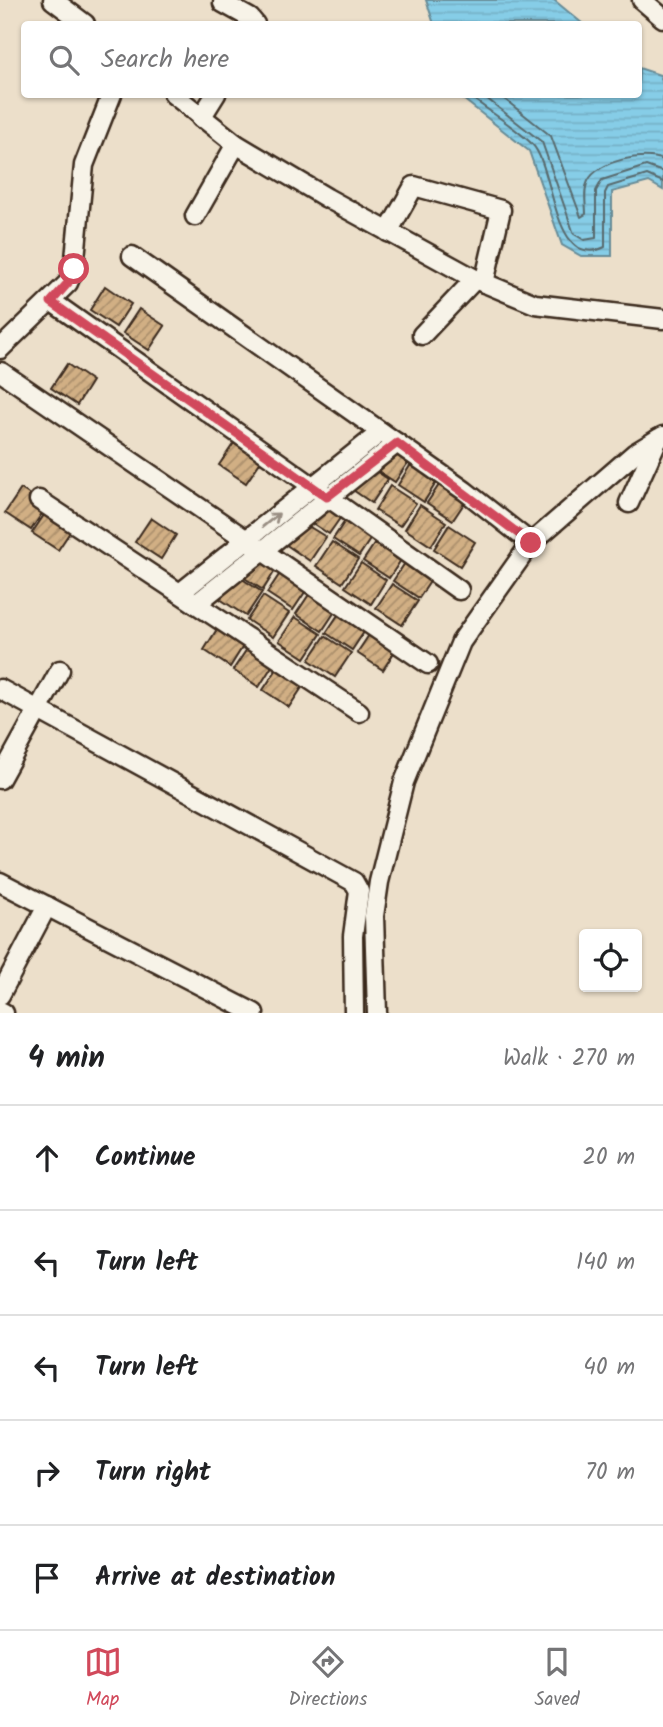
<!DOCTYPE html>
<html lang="en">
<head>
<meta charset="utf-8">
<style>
  body { margin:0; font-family:Kalam,sans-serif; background:#f2f2f2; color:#202124 }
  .controls { position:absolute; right:21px; bottom:21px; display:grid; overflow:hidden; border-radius:7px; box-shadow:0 2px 5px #0004 }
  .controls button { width:63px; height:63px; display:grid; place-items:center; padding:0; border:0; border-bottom:2px solid #e0e0e0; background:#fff; color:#202124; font:35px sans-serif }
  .stop { position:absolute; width:21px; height:21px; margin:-16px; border:5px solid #d1495b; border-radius:50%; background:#fff }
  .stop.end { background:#d1495b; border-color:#fff; box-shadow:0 2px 7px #0008 }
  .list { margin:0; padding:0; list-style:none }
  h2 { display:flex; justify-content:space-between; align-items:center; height:91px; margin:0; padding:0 28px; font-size:30px }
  h2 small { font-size:23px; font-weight:400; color:#757577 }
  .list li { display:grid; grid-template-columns:46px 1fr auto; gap:21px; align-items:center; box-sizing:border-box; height:105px; padding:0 28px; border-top:2px solid #e0e0e0 }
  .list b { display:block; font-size:26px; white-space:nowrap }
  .list em { font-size:23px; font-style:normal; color:#757577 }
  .icon { flex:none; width:38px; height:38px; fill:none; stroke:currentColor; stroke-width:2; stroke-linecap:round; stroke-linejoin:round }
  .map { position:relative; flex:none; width:663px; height:1013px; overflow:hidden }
  .search { position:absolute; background:#fff; box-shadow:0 2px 5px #0004; left:21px; right:21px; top:21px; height:77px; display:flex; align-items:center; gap:18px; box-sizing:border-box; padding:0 24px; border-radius:7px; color:#757577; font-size:26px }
  .sheet { height:616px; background:#fff }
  nav { display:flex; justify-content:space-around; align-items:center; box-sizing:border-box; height:98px; border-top:2px solid #e0e0e0; background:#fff; font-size:19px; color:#757577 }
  nav a { display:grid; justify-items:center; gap:4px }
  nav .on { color:#d1495b }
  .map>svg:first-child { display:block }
  .water { fill:url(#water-rules); stroke:#688c97; stroke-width:2 }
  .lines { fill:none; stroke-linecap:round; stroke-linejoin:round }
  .shore { stroke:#596b6e; stroke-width:2 }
  .building { fill:url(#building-hatch); stroke:#3b2a1e; stroke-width:2 }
  .minor-casing { stroke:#3b2a1e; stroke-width:23 }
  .minor { stroke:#f7f3e8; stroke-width:18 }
  .oneway { stroke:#998e83 }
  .route { stroke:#d1495b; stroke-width:9 }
</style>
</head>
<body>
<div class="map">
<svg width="663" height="1013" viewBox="0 0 663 1013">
  <defs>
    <pattern id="water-rules" width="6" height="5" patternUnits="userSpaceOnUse" patternTransform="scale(1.75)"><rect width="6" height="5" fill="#86cde7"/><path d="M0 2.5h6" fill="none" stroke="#75b0c6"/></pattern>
    <pattern id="building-hatch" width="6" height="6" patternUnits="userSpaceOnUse" patternTransform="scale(1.75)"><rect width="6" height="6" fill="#d1af84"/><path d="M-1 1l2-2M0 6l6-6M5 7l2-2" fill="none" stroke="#ab8f6b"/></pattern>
  </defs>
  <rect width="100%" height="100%" fill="#ecdfca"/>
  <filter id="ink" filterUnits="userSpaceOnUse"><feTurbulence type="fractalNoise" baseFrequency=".0143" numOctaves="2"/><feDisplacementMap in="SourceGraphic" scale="14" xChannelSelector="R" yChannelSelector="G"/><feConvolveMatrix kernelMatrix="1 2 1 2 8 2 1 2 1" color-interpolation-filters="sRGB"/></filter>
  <g filter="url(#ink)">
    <!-- water -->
    <g class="water">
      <polygon points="426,0 554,0 583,24 434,24"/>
      <polygon points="639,68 660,75 663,85 663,190 649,182 612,192 612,256 581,256 562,245 529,151 458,95 638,94"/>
    </g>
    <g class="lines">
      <!-- shore -->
      <g class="shore">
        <path d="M467 94C488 111 514 126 532 144 555 167 552 272 605 247V193L608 187 647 175 663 182"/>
        <polyline points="481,94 542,142 574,234 584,240 596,238 596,191 602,180 646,166 663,172"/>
        <path d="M498 94 551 136 581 217 586 214C586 203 583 191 588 181 598 161 644 151 663 160"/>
      </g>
    </g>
    <!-- building -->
    <g class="building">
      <polygon points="105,286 131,304 116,327 90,310"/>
      <polygon points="139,309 165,326 149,350 123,333"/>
      <polygon points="67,364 92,381 77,405 51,388"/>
      <polygon points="385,441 411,458 395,482 369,465"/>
      <polygon points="234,443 261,461 246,483 219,465"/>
      <polygon points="413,461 439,478 424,502 398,485"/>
      <polygon points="362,462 388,479 372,503 347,486"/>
      <polygon points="443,479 469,496 453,520 427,503"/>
      <polygon points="390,486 416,503 400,526 375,510"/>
      <polygon points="21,489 47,506 31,530 5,513"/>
      <polygon points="319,494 345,511 329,534 303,517"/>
      <polygon points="420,505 446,522 431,546 405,529"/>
      <polygon points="48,509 74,526 58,550 32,533"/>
      <polygon points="349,515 375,532 359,556 333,539"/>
      <polygon points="151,518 176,535 161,559 135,542"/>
      <polygon points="300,521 326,537 310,561 285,544"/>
      <polygon points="449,525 475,542 460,566 434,549"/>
      <polygon points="379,537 405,554 389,578 363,561"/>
      <polygon points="332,542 358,559 342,583 316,566"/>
      <polygon points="253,549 278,566 263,590 237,573"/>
      <polygon points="409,557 435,574 419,598 393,581"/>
      <polygon points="361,563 386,580 371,604 345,587"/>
      <polygon points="283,569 309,586 293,610 267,593"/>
      <polygon points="236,575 262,592 246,616 220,599"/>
      <polygon points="392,584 418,601 402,625 376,608"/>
      <polygon points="312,590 338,607 322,631 296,614"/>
      <polygon points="263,596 289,613 273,637 247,620"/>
      <polygon points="342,609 368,626 352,650 326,633"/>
      <polygon points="295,617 321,634 305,658 279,641"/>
      <polygon points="219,626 245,643 230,667 204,650"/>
      <polygon points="373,629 398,646 383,670 357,653"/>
      <polygon points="325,636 351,653 335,677 309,660"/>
      <polygon points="249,646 274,663 259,687 233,670"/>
      <polygon points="279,666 305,683 289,707 263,690"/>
    </g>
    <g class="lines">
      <!-- minor casing -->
      <g class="minor-casing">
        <g id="minor">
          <polyline points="53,0 85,24"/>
          <polyline points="642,0 663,18"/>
          <polyline points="223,3 250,18 255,24"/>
          <polyline points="173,94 236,144 327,198 475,279 535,304 663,319"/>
          <polyline points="201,118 216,94"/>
          <polyline points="195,216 236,144"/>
          <polyline points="388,232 414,186 501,210 484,283"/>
          <polyline points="132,256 465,491 531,543"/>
          <polyline points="51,301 459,590"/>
          <polyline points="422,335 475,279"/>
          <polyline points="0,349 68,283 74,269 84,165 112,94"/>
          <polyline points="1,372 428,664"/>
          <polyline points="39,500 359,712"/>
          <polyline points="629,503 658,439"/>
          <polyline points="180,593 381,432"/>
          <polyline points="196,604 397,443"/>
          <polyline points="0,689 354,882 359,891 353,936 354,1013"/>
          <polyline points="0,779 60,670"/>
          <polyline points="0,882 254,1013"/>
          <polyline points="0,995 47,906"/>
          <polyline points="0,1011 4,1013"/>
          <polyline points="377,1013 374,916 379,882 404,782 461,642 531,543 635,453 663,436"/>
        </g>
      </g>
      <!-- minor -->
      <use href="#minor" class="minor"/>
    </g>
    <!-- one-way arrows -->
    <defs><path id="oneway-shaft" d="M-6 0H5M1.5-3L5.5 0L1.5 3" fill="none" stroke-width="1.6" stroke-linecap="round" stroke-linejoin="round" transform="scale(1.75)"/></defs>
    <use class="oneway" href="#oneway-shaft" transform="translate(271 520) rotate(-39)"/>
  </g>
  <g class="lines" filter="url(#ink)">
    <!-- route -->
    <polyline class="route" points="74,269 68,283 51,302 327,497 397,443 531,543"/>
  </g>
</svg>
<div class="controls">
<button><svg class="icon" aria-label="locate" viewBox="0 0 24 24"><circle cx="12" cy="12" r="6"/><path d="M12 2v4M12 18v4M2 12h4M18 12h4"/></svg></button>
</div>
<div class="stop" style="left:74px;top:269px"></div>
<div class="stop end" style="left:531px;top:543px"></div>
<div class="search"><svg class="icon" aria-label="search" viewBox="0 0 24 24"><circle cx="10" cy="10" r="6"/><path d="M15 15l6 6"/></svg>Search here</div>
</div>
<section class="sheet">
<h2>4 min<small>Walk · 270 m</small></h2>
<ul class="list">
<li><svg class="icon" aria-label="ahead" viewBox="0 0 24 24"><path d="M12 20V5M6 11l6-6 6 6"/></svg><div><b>Continue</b></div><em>20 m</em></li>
<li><svg class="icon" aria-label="left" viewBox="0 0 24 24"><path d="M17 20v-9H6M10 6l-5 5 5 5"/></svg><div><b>Turn left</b></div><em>140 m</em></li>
<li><svg class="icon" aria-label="left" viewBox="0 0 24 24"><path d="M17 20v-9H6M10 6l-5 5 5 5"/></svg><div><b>Turn left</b></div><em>40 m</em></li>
<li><svg class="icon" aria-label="right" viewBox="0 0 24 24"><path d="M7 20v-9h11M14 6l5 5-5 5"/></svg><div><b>Turn right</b></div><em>70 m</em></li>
<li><svg class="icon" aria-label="arrive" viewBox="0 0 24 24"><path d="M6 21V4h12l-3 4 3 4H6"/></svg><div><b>Arrive at destination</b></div></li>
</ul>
</section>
<nav>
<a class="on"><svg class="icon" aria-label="map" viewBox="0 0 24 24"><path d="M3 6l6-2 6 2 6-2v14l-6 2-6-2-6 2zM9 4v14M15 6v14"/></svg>Map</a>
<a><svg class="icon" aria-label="directions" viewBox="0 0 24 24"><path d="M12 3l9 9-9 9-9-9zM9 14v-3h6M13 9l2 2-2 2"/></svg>Directions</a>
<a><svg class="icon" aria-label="saved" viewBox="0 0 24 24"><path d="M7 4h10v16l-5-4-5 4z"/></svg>Saved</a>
</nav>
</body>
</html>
